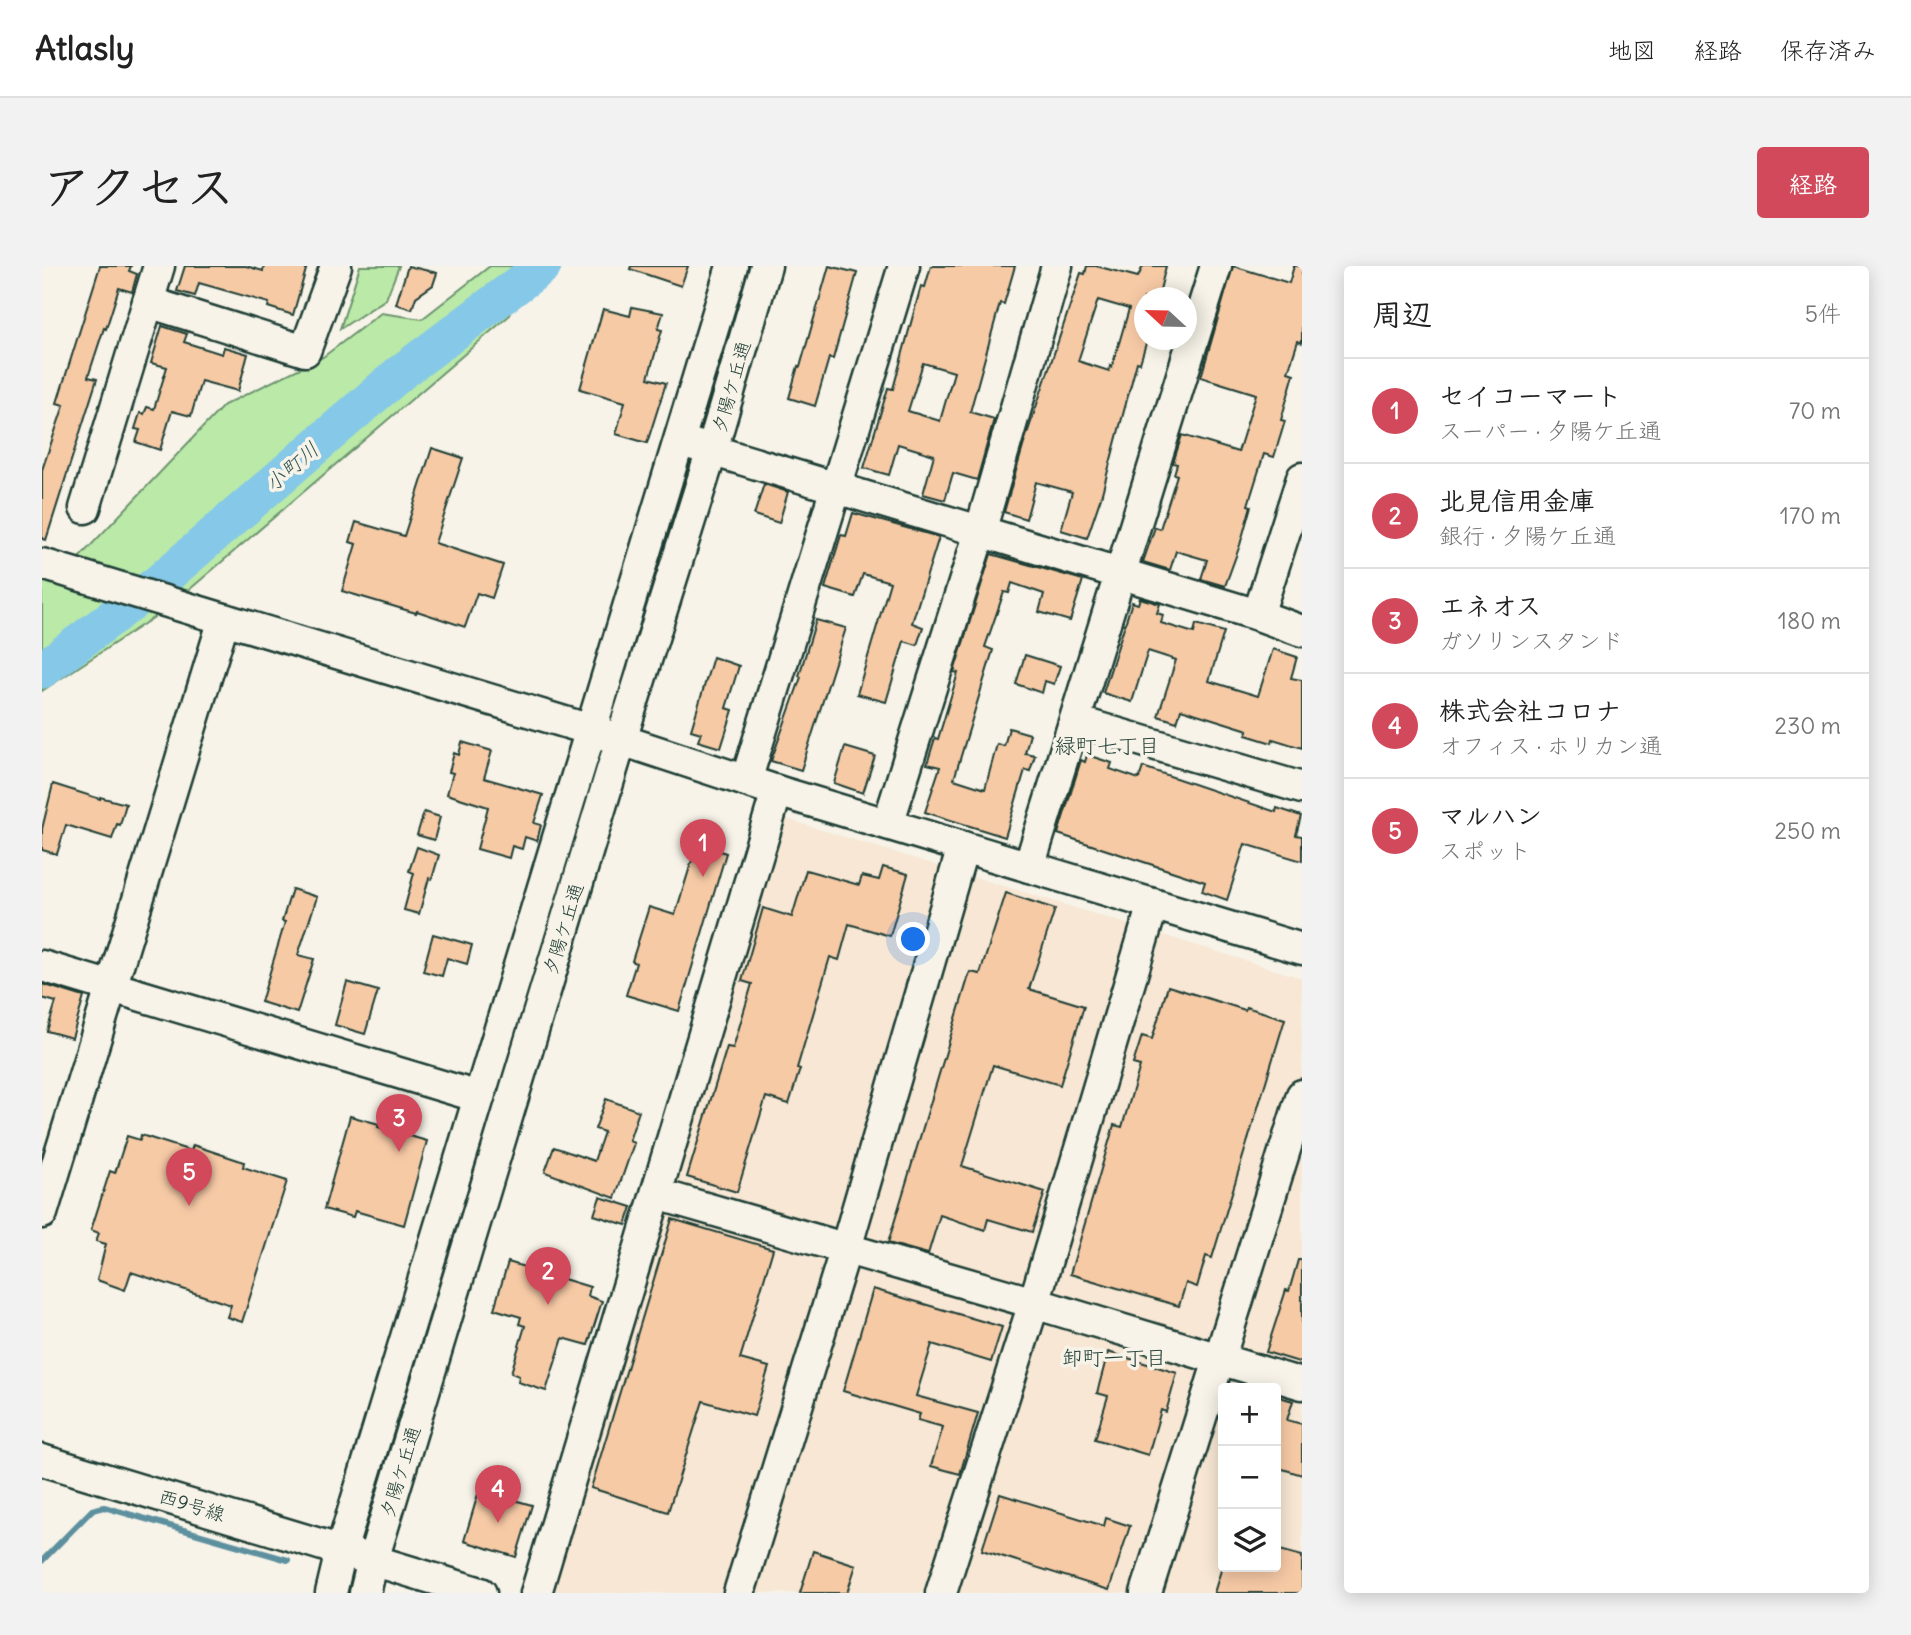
<!DOCTYPE html>
<html lang="ja">
<head>
<meta charset="utf-8">
<style>
  body { margin:0; font-family:Delius,"Klee One",sans-serif; background:#f2f2f2; color:#222 }
  .controls { position:absolute; right:21px; bottom:21px; display:grid; overflow:hidden; border-radius:7px; box-shadow:0 4px 18px #0003 }
  .controls button { width:63px; height:63px; display:grid; place-items:center; padding:0; border:0; border-bottom:2px solid #e0e0e0; background:#fff; color:#222; font:35px sans-serif }
  .compass { position:absolute; left:1092px; top:21px; width:63px; height:63px; border-radius:50%; background:#fff; box-shadow:0 4px 18px #0003; rotate:292deg }
  .you { position:absolute; left:872px; top:674px; width:24px; height:24px; margin:-18px; border:5px solid #fff; border-radius:50%; background:#1a73e8; box-shadow:0 0 0 10px #1a73e833 }
  .badge { display:grid; place-items:center; width:46px; height:46px; border-radius:50%; background:#d1495b; color:#fff; font-size:23px; font-weight:700 }
  .pin { position:absolute; translate:-50% -58px; filter:drop-shadow(0 2px 4px #0008) }
  .pin::after { content:''; position:absolute; top:37px; width:24px; height:21px; background:inherit; clip-path:polygon(0 0,100% 0,50% 100%) }
  .list { margin:0; padding:0; list-style:none }
  h2 { display:flex; justify-content:space-between; align-items:center; height:91px; margin:0; padding:0 28px; font-size:30px }
  h2 small { font-size:23px; font-weight:400; color:#767676 }
  .list li { display:grid; grid-template-columns:46px 1fr auto; gap:21px; align-items:center; box-sizing:border-box; height:105px; padding:0 28px; border-top:2px solid #e0e0e0 }
  .list b { display:block; font-size:26px; white-space:nowrap }
  .list p { margin:0; font-size:23px; white-space:nowrap; color:#767676 }
  .list em { font-size:23px; font-style:normal; color:#767676 }
  .icon { flex:none; width:38px; height:38px; fill:none; stroke:currentColor; stroke-width:2; stroke-linecap:round; stroke-linejoin:round }
  .map { position:relative; flex:none; width:1260px; height:1327px; overflow:hidden; border-radius:7px }
  header { display:flex; align-items:center; gap:42px; box-sizing:border-box; height:98px; padding:0 35px; background:#fff; border-bottom:2px solid #e0e0e0 }
  header strong { font-size:33px }
  nav { display:flex; gap:38px; margin-inline-start:auto; font-size:24px }
  .intro { display:flex; align-items:center; justify-content:space-between; box-sizing:border-box; height:168px; padding:0 42px }
  h1 { margin:0; font-size:49px }
  .button { padding:18px 32px; border-radius:7px; background:#d1495b; color:#fff; font-size:24px; font-weight:700 }
  main { display:flex; gap:42px; padding:0 42px }
  aside { flex:1; background:#fff; border-radius:7px; box-shadow:0 4px 18px #0003 }
  .map>svg:first-child { display:block }
  .built { fill:#f7e7d4; fill-rule:evenodd }
  .green { fill:#bae9a8; stroke:#6c936e; stroke-width:2 }
  .lines { fill:none; stroke-linecap:round; stroke-linejoin:round }
  .stream { stroke:#5d909f; stroke-width:6 }
  .river { stroke:#86c8e7; stroke-width:37 }
  .building { fill:#f7caa6; stroke:#1f3d34; stroke-width:2; fill-rule:evenodd }
  .minor-casing { stroke:#1f3d34; stroke-width:35 }
  .minor { stroke:#f7f3e8; stroke-width:30 }
  .labels { text-anchor:middle; stroke-width:7; stroke-linejoin:round; paint-order:stroke }
  .street-label { font-size:19px; fill:#1f3d34; stroke:#f7f3e8 }
  .water-label { font-size:21px; font-style:italic; fill:#345958; stroke:#f7f3e8 }
  .neighbourhood-label { font-size:21px; fill:#1f3d34; stroke:#f7f3e8 }
</style>
</head>
<body>
<header>
<strong>Atlasly</strong>
<nav><a>地図</a><a>経路</a><a>保存済み</a></nav>
</header>
<div class="intro"><h1>アクセス</h1><a class="button">経路</a></div>
<main>
<div class="map">
<svg width="1260" height="1327" viewBox="0 0 1260 1327">
  <rect width="100%" height="100%" fill="#f7f3e8"/>
  <filter id="ink" filterUnits="userSpaceOnUse"><feTurbulence type="fractalNoise" baseFrequency=".0143" numOctaves="2"/><feDisplacementMap in="SourceGraphic" scale="14" xChannelSelector="R" yChannelSelector="G"/><feConvolveMatrix kernelMatrix="1 2 1 2 8 2 1 2 1" color-interpolation-filters="sRGB"/></filter>
  <g filter="url(#ink)">
    <!-- built -->
    <path class="built" d="M741 552 1260 712V1327H511ZM1181 1122H1234V1301H1181Z"/>
    <!-- green -->
    <g class="green">
      <polygon points="318,0 357,0 344,33 298,63"/>
      <polygon points="448,0 483,0 468,49 126,342 0,425 0,308 18,312 182,139 281,91 339,47 380,53"/>
    </g>
    <g class="lines">
      <!-- stream -->
      <polyline class="stream" points="0,1295 50,1244 62,1241 246,1294"/>
      <!-- river -->
      <polyline class="river" points="0,404 116,317 357,108 501,0"/>
    </g>
    <!-- building -->
    <g class="building">
      <polygon points="58,0 89,0 87,5 95,8 90,26 77,22 64,63 62,62 46,111 55,113 4,274 0,273 0,204 22,139 15,137"/>
      <polygon points="143,0 204,0 221,5 222,0 265,0 251,49 226,41 227,37 157,17 153,30 135,25"/>
      <polygon points="366,0 395,7 391,19 374,31 370,43 354,38"/>
      <polygon points="589,0 646,0 639,20 588,3"/>
      <polygon points="787,0 815,7 791,93 787,92 773,140 747,132 756,100 758,101"/>
      <path d="M889 0H973L962 38 958 37 928 146 952 153 935 214 911 207 903 234 881 228 892 189 856 178 847 209 822 202 846 122 851 123 879 20 883 21ZM881 97 912 106 898 155 866 145Z"/>
      <path d="M1045 0H1054L1096 11 1101 0H1124L1116 32H1102V74H1105L1098 97 1095 96 1059 231 1045 272 1019 264 1030 226 994 216 984 253 962 246 983 174 1039 7 1043 8ZM1056 34 1087 43 1070 101 1068 100 1067 105 1036 95Z"/>
      <polygon points="1191,0 1247,17 1252,0 1260,0 1260,77 1256,75 1246,106 1252,108 1239,154 1243,155 1232,191 1222,188 1206,239 1209,240 1198,279 1183,320 1159,313 1165,294 1134,285 1128,304 1101,296 1113,261 1118,263 1135,209 1132,208 1135,198 1131,197 1140,169 1196,186 1214,128 1159,111"/>
      <polygon points="590,41 621,47 616,63 620,64 606,112 624,117 605,177 574,168 583,136 538,123 561,43 588,50"/>
      <polygon points="120,60 145,68 142,76 180,88 182,81 206,88 196,125 159,115 149,150 130,145 118,184 94,176 98,164 93,163 98,147 102,148 105,141 112,143 125,101 109,97"/>
      <polygon points="390,182 421,192 393,277 461,299 450,332 435,327 423,361 375,345 374,347 300,325 314,278 308,276 314,256 362,270"/>
      <polygon points="722,218 746,226 737,257 712,249"/>
      <polygon points="811,247 897,271 870,357 881,361 875,379 862,375 844,436 815,428 848,316 821,308 813,331 783,322 799,269 804,270"/>
      <polygon points="949,288 1041,314 1028,355 997,346 1002,328 970,317 967,327 962,326 943,381 951,384 912,513 943,523 955,478 962,480 967,462 988,468 983,487 993,489 988,505 983,504 963,571 883,546 898,501 885,498 893,472 896,473 916,407 912,406"/>
      <polygon points="1098,332 1118,338 1115,347 1121,349 1119,357 1152,367 1154,358 1182,366 1167,415 1216,430 1231,383 1255,391 1249,412 1260,414 1260,482 1231,473 1230,477 1204,469 1206,464 1139,443 1135,456 1116,450 1134,394 1106,385 1090,436 1061,427 1090,336 1096,338"/>
      <polygon points="774,354 804,362 759,504 729,495 759,411 757,410"/>
      <polygon points="983,389 1018,400 1012,418 1003,415 1000,427 974,418"/>
      <polygon points="671,391 697,400 684,442 691,444 679,482 656,475 659,467 649,464"/>
      <polygon points="420,476 450,485 442,512 501,529 492,557 499,559 495,575 483,571 480,583 470,580 467,592 435,583 446,541 405,528 411,507 407,506 412,487 417,489"/>
      <polygon points="803,481 833,490 821,527 792,517"/>
      <polygon points="1045,489 1070,497 1068,503 1097,513 1101,501 1234,546 1235,542 1259,550 1254,569 1260,570 1260,595 1203,578 1185,634 1160,625 1163,616 1016,568 1039,494 1043,496"/>
      <polygon points="11,518 58,533 58,531 84,538 78,559 75,558 70,573 24,559 15,588 0,584 0,563"/>
      <polygon points="382,546 398,551 392,574 375,569"/>
      <polygon points="655,578 684,587 637,745 584,729 594,697 590,695 607,641 633,649"/>
      <polygon points="375,581 397,589 390,613 387,612 377,648 362,644 372,607 367,605"/>
      <polygon points="841,601 866,608 848,670 807,658 797,694 788,691 755,802 758,803 747,838 724,831 695,926 645,911 685,781 691,782 710,718 700,715 721,642 750,651 764,604 817,619 820,610 837,614"/>
      <polygon points="250,623 275,631 256,689 272,693 255,747 219,736 243,656 240,655"/>
      <polygon points="964,627 1013,643 987,723 1042,740 1018,819 951,799 920,900 1003,926 990,966 946,953 943,964 898,949 886,988 846,977 928,706 938,708"/>
      <polygon points="391,668 430,679 425,698 405,692 400,710 381,705"/>
      <polygon points="305,716 336,725 323,768 293,759"/>
      <polygon points="0,718 42,731 30,772 5,765 14,736 0,732"/>
      <polygon points="1126,720 1203,744 1204,741 1243,753 1170,992 1164,990 1155,1021 1144,1017 1137,1040 1028,1008 1072,859 1080,861 1098,800 1091,798 1100,770 1110,773"/>
      <polygon points="564,833 597,845 587,875 592,877 573,932 503,906 512,881 552,895 562,866 553,863"/>
      <polygon points="308,850 337,858 336,861 385,875 362,959 313,945 311,951 282,943"/>
      <polygon points="99,869 149,885 151,879 202,896 201,901 245,915 200,1056 185,1051 189,1039 89,1006 83,1024 55,1014 64,978 54,975 57,967 49,964 68,905 73,907 85,870 98,874"/>
      <polygon points="558,931 590,941 584,959 552,949"/>
      <polygon points="630,953 731,983 698,1093 727,1101 712,1150 661,1135 626,1246 549,1222"/>
      <polygon points="1256,994 1260,994 1260,1097 1224,1086 1244,1024 1247,1025"/>
      <polygon points="466,996 548,1021 546,1030 560,1035 546,1079 521,1072 504,1125 476,1116 477,1110 469,1107 483,1060 477,1058 479,1051 452,1043"/>
      <polygon points="831,1023 960,1061 949,1096 890,1078 874,1130 936,1147 918,1208 889,1200 901,1161 876,1154 878,1148 801,1125"/>
      <polygon points="1066,1086 1135,1107 1124,1146 1119,1144 1106,1189 1053,1173 1066,1130 1055,1127"/>
      <polygon points="1234,1130 1251,1135 1245,1154 1260,1158 1260,1209 1234,1201"/>
      <polygon points="439,1218 455,1223 454,1229 490,1239 474,1291 422,1275"/>
      <polygon points="958,1228 1062,1260 1064,1252 1088,1260 1067,1324 940,1284"/>
      <polygon points="1234,1283 1260,1290 1260,1327 1172,1327 1180,1301 1234,1301"/>
      <polygon points="771,1285 814,1299 805,1327 758,1327"/>
    </g>
    <g class="lines">
      <!-- minor casing -->
      <g class="minor-casing">
        <g id="minor">
          <polyline points="106,36 263,85 294,0"/>
          <polyline points="652,179 1216,349 1260,365"/>
          <polyline points="43,242 117,0"/>
          <polyline points="0,298 549,464 735,525 1260,683"/>
          <polyline points="1216,349 1260,212"/>
          <polyline points="1033,455 1260,522"/>
          <polyline points="704,515 862,0"/>
          <polyline points="846,558 938,266 1015,0"/>
          <polyline points="987,601 1174,0"/>
          <polyline points="0,700 437,831"/>
          <polyline points="615,928 992,1037 1260,1118"/>
          <polyline points="0,947 182,353"/>
          <polyline points="0,1194 439,1327"/>
          <polyline points="289,1327 299,1285 690,0"/>
          <polyline points="323,1327 331,1294 579,474 670,184 724,0"/>
          <polyline points="494,1327 735,525"/>
          <polyline points="697,1327 804,982 921,581"/>
          <polyline points="899,1327 992,1037 1111,638"/>
          <polyline points="1104,1327 1260,829"/>
        </g>
      </g>
      <!-- minor -->
      <use href="#minor" class="minor"/>
    </g>
  </g>
  <g class="labels">
    <!-- street labels -->
    <g class="street-label">
      <text transform="translate(689 121) rotate(-74)" y="7">夕陽ケ丘通</text>
      <text transform="translate(521 663) rotate(-73)" y="7">夕陽ケ丘通</text>
      <text transform="translate(358 1206) rotate(-73)" y="7">夕陽ケ丘通</text>
      <text transform="translate(150 1239) rotate(17)" y="7">西9号線</text>
    </g>
    <!-- water labels -->
    <g class="water-label">
      <text transform="translate(250 201) rotate(-41)" y="7">小町川</text>
    </g>
    <!-- neighbourhood labels -->
    <g class="neighbourhood-label">
      <text x="1065" y="487">緑町七丁目</text>
      <text x="1072" y="1099">卸町一丁目</text>
    </g>
  </g>
</svg>
<div class="controls">
<button>+</button>
<button>−</button>
<button><svg class="icon" aria-label="layers" viewBox="0 0 24 24"><path d="M12 4l9 5-9 5-9-5zM3 14l9 5 9-5"/></svg></button>
</div>
<svg class="compass" viewBox="-18 -18 36 36"><path d="M0-13l5 13h-10z" fill="#e53935"/><path d="M0 13l5-13h-10z" fill="#767676"/></svg>
<div class="you"></div>
<div class="pin badge" style="left:661px;top:611px">1</div>
<div class="pin badge" style="left:506px;top:1039px">2</div>
<div class="pin badge" style="left:357px;top:886px">3</div>
<div class="pin badge" style="left:456px;top:1257px">4</div>
<div class="pin badge" style="left:147px;top:940px">5</div>
</div>
<aside>
<h2>周辺<small>5件</small></h2>
<ul class="list">
<li><span class="badge">1</span><div><b>セイコーマート</b><p>スーパー · 夕陽ケ丘通</p></div><em>70 m</em></li>
<li><span class="badge">2</span><div><b>北見信用金庫</b><p>銀行 · 夕陽ケ丘通</p></div><em>170 m</em></li>
<li><span class="badge">3</span><div><b>エネオス</b><p>ガソリンスタンド</p></div><em>180 m</em></li>
<li><span class="badge">4</span><div><b>株式会社コロナ</b><p>オフィス · ホリカン通</p></div><em>230 m</em></li>
<li><span class="badge">5</span><div><b>マルハン</b><p>スポット</p></div><em>250 m</em></li>
</ul>
</aside>
</main>
</body>
</html>
